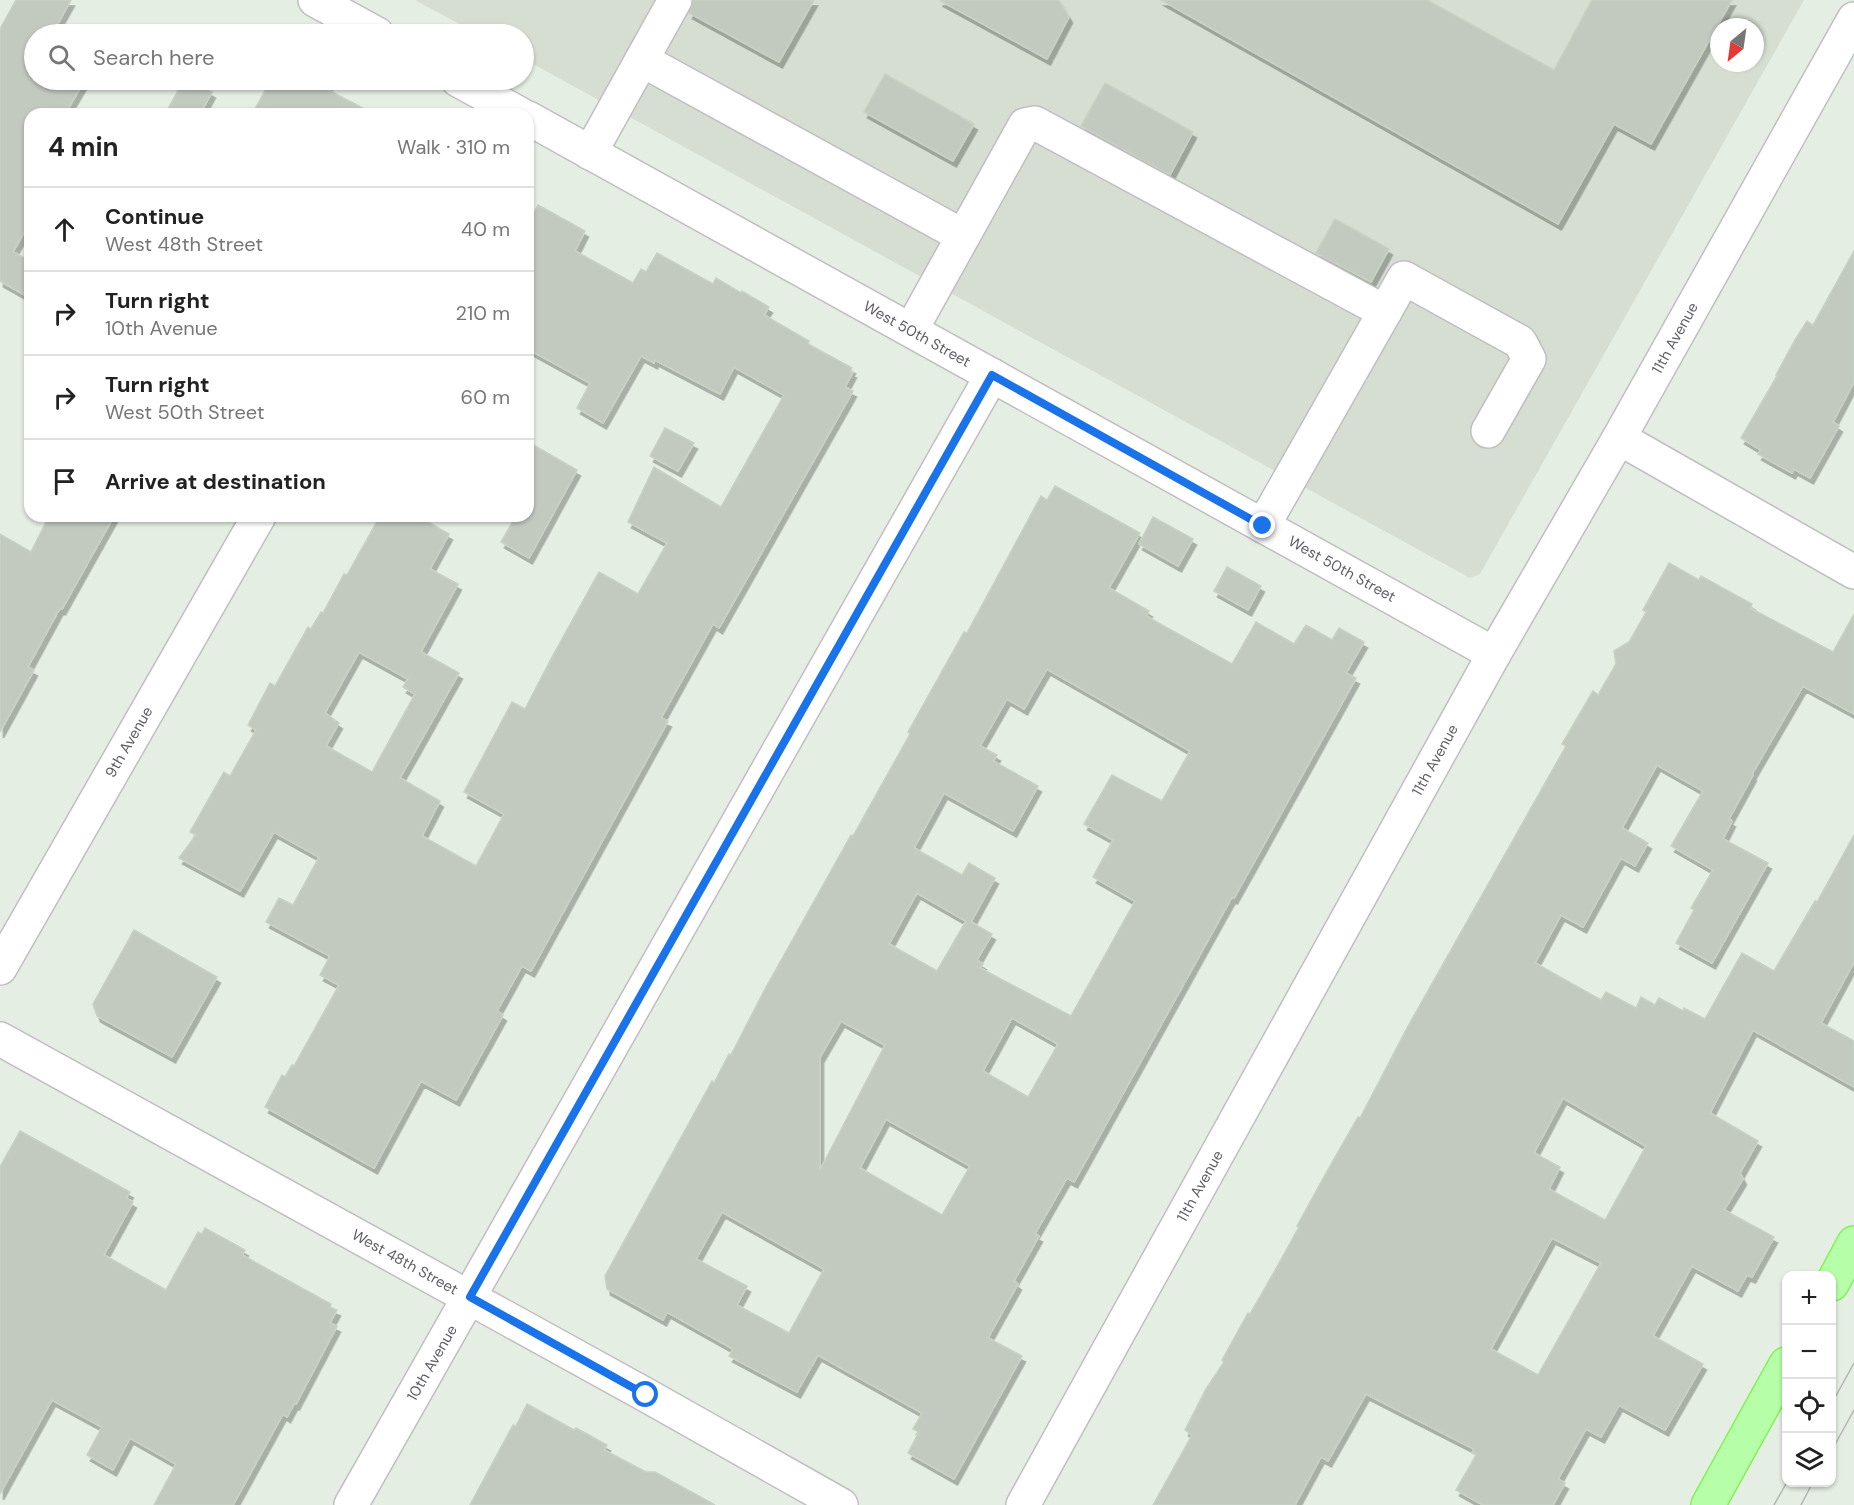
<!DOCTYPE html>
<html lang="en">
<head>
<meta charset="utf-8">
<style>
  body { margin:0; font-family:"DM Sans",sans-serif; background:#f2f2f2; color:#222 }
  .controls { position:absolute; right:18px; bottom:18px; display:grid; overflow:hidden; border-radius:12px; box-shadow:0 2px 4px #0004 }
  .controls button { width:54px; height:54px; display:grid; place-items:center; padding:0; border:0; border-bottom:2px solid #e0e0e0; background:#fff; color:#222; font:30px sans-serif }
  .compass { position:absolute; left:1710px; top:18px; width:54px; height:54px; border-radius:50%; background:#fff; box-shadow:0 2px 4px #0004; rotate:209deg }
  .stop { position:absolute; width:18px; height:18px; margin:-14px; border:4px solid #1a73e8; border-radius:50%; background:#fff }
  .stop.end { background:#1a73e8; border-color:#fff; box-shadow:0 2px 6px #0008 }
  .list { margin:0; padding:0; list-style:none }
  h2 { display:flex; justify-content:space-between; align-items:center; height:78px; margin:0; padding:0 24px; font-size:26px }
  h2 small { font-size:20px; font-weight:400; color:#767676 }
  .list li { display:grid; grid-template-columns:39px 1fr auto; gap:18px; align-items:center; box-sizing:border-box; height:84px; padding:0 24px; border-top:2px solid #e0e0e0 }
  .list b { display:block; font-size:22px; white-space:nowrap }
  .list p { margin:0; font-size:20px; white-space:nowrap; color:#767676 }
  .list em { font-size:20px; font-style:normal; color:#767676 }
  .icon { flex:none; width:33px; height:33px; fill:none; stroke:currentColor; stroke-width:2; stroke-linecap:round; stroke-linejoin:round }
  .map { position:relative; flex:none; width:1854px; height:1505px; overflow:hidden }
  .search { position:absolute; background:#fff; box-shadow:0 2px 4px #0004; left:24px; top:24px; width:510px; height:66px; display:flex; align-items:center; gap:15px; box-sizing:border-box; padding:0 21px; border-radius:33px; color:#767676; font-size:22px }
  .panel { position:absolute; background:#fff; box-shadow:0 2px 4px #0004; left:24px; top:108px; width:510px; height:414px; border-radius:18px }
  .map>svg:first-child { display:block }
  .education { fill:#d5ded1; fill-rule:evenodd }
  .building { fill:#c2c9bf; stroke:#c7d2c1; stroke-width:1.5; fill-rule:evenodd; filter:url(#shadow) }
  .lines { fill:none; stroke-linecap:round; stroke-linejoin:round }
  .minor-casing { stroke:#c2bdc4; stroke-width:36 }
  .major-casing { stroke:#85f059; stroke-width:36 }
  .minor { stroke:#fff; stroke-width:33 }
  .major { stroke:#b6fea7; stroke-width:33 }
  .tram { stroke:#b5b4b5; stroke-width:1.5 }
  .route { stroke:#1a73e8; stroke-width:8 }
  .labels { text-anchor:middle; stroke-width:6; stroke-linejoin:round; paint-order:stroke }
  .street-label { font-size:15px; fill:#605b64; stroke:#fff }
</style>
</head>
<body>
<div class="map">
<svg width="1854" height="1505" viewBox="0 0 1854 1505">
  <defs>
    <filter id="shadow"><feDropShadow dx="3.5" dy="6" stdDeviation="0" flood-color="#0004"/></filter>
  </defs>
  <rect width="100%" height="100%" fill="#e5eee3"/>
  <!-- education -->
  <path class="education" d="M415 0H1804L1480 574 1470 578 524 59V34H478ZM1719 27H1755V63H1719Z"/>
  <!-- building -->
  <g class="building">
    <polygon points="16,0 71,0 56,27 69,34 34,34 34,80 85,80 65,114 30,114 30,222 13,252 30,261 30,298 0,281 0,29"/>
    <polygon points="694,0 814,0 779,62 689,13"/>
    <polygon points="939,0 1059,0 1069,17 1047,59"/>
    <polygon points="1161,0 1427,0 1554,70 1592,0 1732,0 1651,144 1614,124 1558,224"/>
    <polygon points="885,74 974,124 953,161 864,112"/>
    <polygon points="184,80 189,80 212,92 200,114 165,114"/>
    <polygon points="271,80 331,80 326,89 374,114 252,114"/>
    <polygon points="1105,83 1193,132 1170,175 1081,126"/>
    <path d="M538 205 585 231 575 251 633 283 641 269 646 272 657 253 713 284 716 278 741 293 742 291 769 307 764 315 809 341 808 344 852 368 850 371 853 372 845 387 853 391 719 628 713 624 661 718 668 721 531 971 522 966 497 1011 503 1015 456 1100 421 1081 374 1168 265 1107 282 1075 285 1077 292 1065 294 1066 339 985 320 975 330 956 266 922 279 898 293 905 319 857 274 832 240 891 179 858 196 835 190 832 224 772 230 776 256 730 248 725 270 683 275 686 308 627 311 629 321 612 323 613 344 574 347 575 380 516H418L449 534 430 569 458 584 421 652 459 673 400 778 440 801 422 836 476 866 504 814 464 792 512 702 525 709 552 657 599 572 638 594 667 543 628 522 654 467 721 507 784 395 734 367 720 394 655 360 654 363 641 356 603 423 577 408 590 383 528 349V224ZM359 652 408 679 403 687 415 694 372 772 326 746 339 723 325 713Z"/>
    <polygon points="1335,219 1389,249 1371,282 1316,253"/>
    <polygon points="1854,251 1854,382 1833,422 1839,426 1810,478 1794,469 1792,473 1758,454 1761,450 1741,438 1777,376 1776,375 1795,340 1807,321 1813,325"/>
    <polygon points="665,428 694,443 678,471 650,456"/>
    <polygon points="528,442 577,470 529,558 501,542 516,516 528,516"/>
    <path d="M1055 486 1140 533 1109 588 1149 611 1146 616 1232 664 1256 622 1294 644 1306 625 1332 640 1339 628 1364 642 1346 673 1356 678 1262 848 1234 898 1232 897 1074 1182 1067 1178 1035 1234 1039 1236 1014 1281 1018 1284 988 1338 1022 1356 954 1479 908 1453 919 1432 913 1429 922 1413 818 1355 797 1392 729 1356 733 1349 667 1312 663 1320 607 1289 605 1276 712 1081 714 1083 729 1054 731 1055 765 989 851 835 853 836 910 734 908 732 964 632 967 633 1041 496 1047 500ZM1047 669 1190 751 1162 801 1112 775 1084 824 1113 840 1093 877 1135 901 1071 1016 980 968 983 964 977 960 992 934 971 922 995 878 969 863 962 875 914 848 944 793 1013 831 1038 786 993 761 997 755 980 746 1007 699 1024 709ZM917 893 966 921 937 971 889 944ZM1012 1018 1058 1044 1028 1097 983 1071ZM841 1021 885 1045 820 1170V1057ZM886 1119 970 1166 942 1215 860 1168ZM722 1212 824 1269 789 1333 737 1305 747 1286 696 1259Z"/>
    <polygon points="49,516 114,516 62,609 60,608 28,667 34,670 0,732 0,534 31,552"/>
    <polygon points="1153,517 1193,539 1178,566 1139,544"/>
    <path d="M1669 563 1699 580 1701 576 1752 604 1750 608 1833 652 1854 614V714L1803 686 1752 774 1753 775 1729 819 1732 821 1723 839 1768 863 1712 963 1676 943 1694 910 1691 908 1713 870 1671 846 1703 791 1657 765 1622 828 1648 843 1635 866 1621 858 1583 927 1561 915 1535 963 1601 1000 1606 992 1636 1008 1641 997 1655 1005 1659 998 1683 1011 1684 1008 1705 1019 1742 953 1774 971 1815 901 1817 902 1854 835V962L1821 1023 1854 1041V1087L1753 1030 1710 1113 1758 1141 1740 1173 1743 1179 1724 1210 1774 1237 1752 1277 1747 1275 1738 1291 1692 1266 1653 1336 1703 1364 1665 1430 1619 1405 1601 1437 1586 1429 1558 1479 1565 1483 1553 1505H1483L1456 1490 1476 1455 1472 1453 1474 1449 1366 1394 1328 1461 1321 1457 1295 1505H1153L1192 1435 1185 1430 1206 1389 1224 1362 1222 1360 1248 1313 1250 1314 1274 1272 1299 1227 1297 1226 1326 1173 1358 1117 1360 1118 1407 1028 1566 746 1562 744 1593 691 1598 695 1616 664 1614 651 1629 642 1646 612 1643 610ZM1563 1098 1646 1146 1605 1220 1549 1189 1560 1167 1534 1153ZM1552 1238 1601 1263 1538 1375 1491 1349Z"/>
    <polygon points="1227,567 1261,586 1248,610 1214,591"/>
    <polygon points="134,930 217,977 172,1057 97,1016 93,1004"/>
    <polygon points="20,1131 130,1192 126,1198 133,1202 104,1255 166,1290 198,1232 202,1234 205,1228 245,1250 242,1255 331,1304 330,1307 337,1310 330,1323 337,1326 296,1404 294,1404 287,1417 283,1414 233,1505 154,1505 176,1464 130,1438 113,1470 87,1455 102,1427 52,1400 0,1494 0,1167"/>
    <polygon points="527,1404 574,1430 576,1428 607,1445 604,1450 646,1472 655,1472 715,1505 470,1505 513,1425 516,1426"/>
  </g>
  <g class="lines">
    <!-- minor casing -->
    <g class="minor-casing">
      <g id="minor">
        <polyline points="315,0 377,34"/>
        <polyline points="642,60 963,236"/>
        <polyline points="458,80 520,114"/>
        <polyline points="528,118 1494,654"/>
        <polyline points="590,153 675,0"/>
        <polyline points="911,330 1025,125 1035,123 1385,312"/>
        <polyline points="1619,438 1854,572"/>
        <polyline points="1263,526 1404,278 1520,342 1529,359 1488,431"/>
        <polyline points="0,968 259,516"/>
        <polyline points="0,1039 646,1395 841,1505"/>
        <polyline points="351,1505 992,375"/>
        <polyline points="1023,1505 1494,654 1619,438 1854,19"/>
      </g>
    </g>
    <!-- major casing -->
    <g class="major-casing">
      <g id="major">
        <polyline points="1832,1284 1854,1243"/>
        <polyline points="1708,1505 1786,1364"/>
      </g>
    </g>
    <!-- minor -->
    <use href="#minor" class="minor"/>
    <!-- major -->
    <use href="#major" class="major"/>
    <!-- tram -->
    <g class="tram">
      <polyline points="1832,1403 1854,1363"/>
      <polyline points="1832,1450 1854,1410"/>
      <polyline points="1774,1505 1787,1482"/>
      <polyline points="1801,1505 1813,1482"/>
    </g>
  </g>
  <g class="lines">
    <!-- route -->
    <polyline class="route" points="646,1395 470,1297 992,375 1263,526"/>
  </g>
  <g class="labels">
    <!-- street labels -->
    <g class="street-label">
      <text transform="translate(917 334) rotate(29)" y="5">West 50th Street</text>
      <text transform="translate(1675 338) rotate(-61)" y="5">11th Avenue</text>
      <text transform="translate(1342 569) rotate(29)" y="5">West 50th Street</text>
      <text transform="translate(129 742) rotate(-60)" y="5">9th Avenue</text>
      <text transform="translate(1435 760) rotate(-61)" y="5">11th Avenue</text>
      <text transform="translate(1200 1186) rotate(-61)" y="5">11th Avenue</text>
      <text transform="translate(405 1262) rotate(29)" y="5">West 48th Street</text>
      <text transform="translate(432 1363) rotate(-60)" y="5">10th Avenue</text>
    </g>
  </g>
</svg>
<div class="controls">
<button>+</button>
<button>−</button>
<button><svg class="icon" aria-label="locate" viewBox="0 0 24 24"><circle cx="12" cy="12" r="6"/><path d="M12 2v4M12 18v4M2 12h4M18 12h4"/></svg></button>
<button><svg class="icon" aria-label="layers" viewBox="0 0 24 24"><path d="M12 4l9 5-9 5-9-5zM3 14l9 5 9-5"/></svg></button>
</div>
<svg class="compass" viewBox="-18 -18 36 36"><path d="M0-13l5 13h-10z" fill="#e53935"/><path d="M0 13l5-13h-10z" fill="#767676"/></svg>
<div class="stop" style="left:646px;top:1395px"></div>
<div class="stop end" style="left:1263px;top:526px"></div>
<div class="search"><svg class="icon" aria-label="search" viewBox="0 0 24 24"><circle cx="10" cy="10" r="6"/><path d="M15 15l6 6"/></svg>Search here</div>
<section class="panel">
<h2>4 min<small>Walk · 310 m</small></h2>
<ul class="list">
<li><svg class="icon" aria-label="ahead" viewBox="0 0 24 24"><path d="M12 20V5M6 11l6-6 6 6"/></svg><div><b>Continue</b><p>West 48th Street</p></div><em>40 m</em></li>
<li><svg class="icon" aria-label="right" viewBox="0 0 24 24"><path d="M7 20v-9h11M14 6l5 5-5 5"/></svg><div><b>Turn right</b><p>10th Avenue</p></div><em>210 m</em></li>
<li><svg class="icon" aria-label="right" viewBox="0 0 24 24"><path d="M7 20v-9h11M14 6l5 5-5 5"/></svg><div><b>Turn right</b><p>West 50th Street</p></div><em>60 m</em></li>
<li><svg class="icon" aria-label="arrive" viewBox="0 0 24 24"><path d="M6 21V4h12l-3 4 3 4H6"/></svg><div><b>Arrive at destination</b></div></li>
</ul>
</section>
</div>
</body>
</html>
